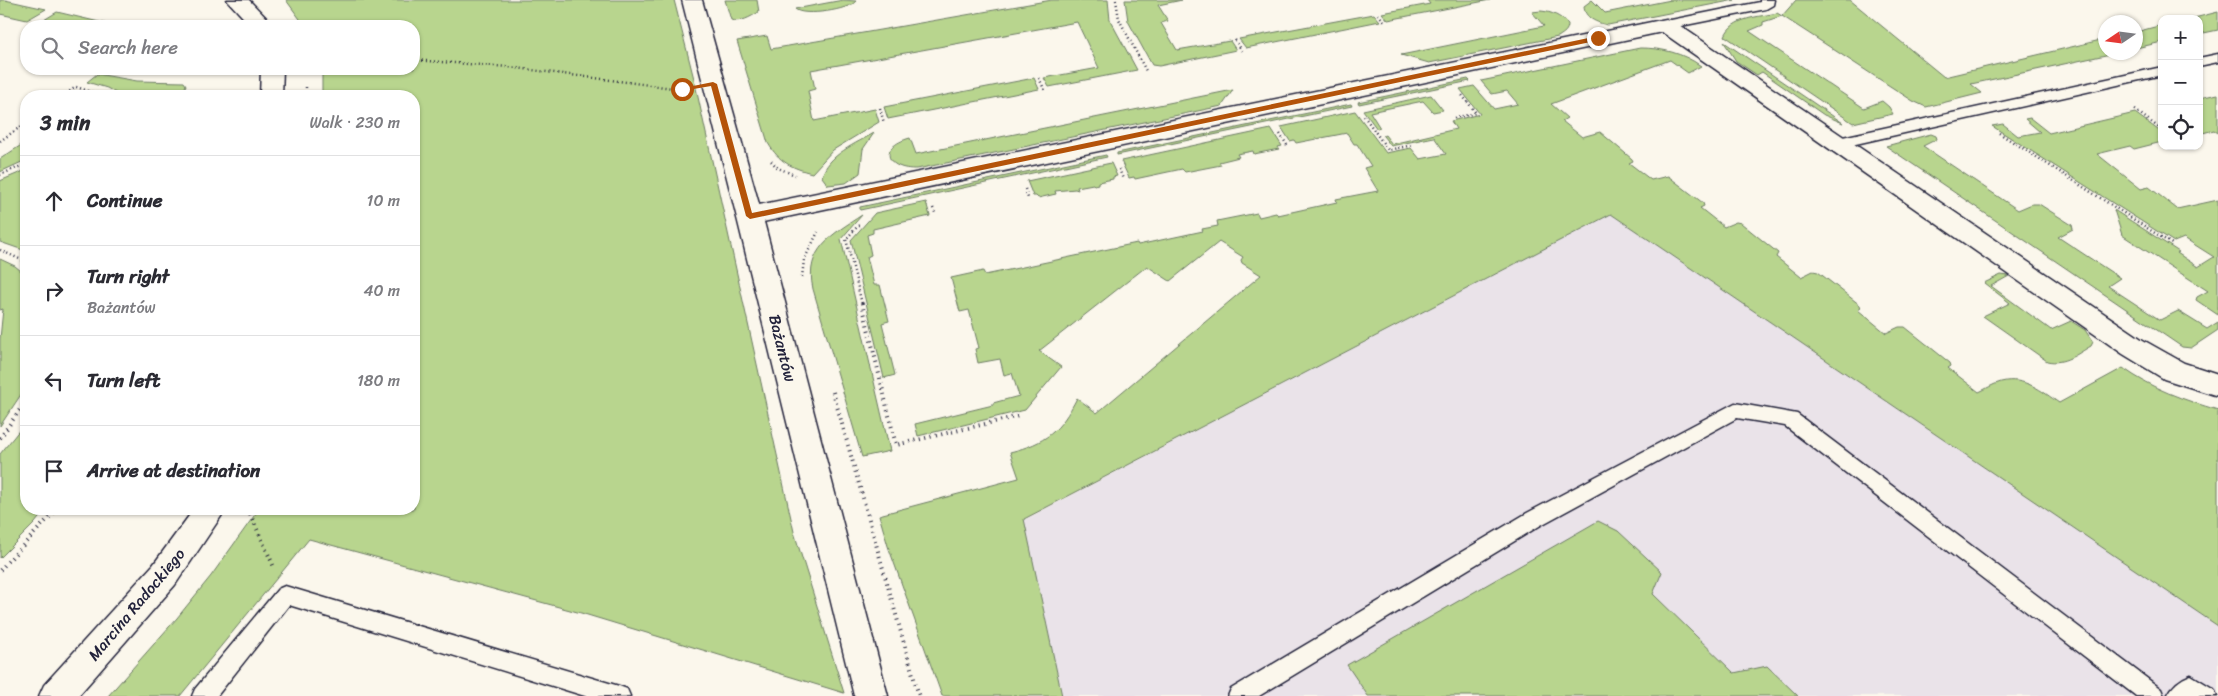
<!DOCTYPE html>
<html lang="en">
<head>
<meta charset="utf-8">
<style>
  body { margin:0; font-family:Sriracha,sans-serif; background:#f7f7f7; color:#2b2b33 }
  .controls { position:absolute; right:15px; top:15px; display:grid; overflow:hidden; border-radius:10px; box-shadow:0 1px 4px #0004 }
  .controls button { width:45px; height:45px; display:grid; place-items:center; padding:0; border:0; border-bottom:1px solid #e1e1e2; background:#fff; color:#2b2b33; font:25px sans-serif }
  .compass { position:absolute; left:2098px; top:15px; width:45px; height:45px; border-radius:50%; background:#fff; box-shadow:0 1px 4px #0004; rotate:257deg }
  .stop { position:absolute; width:15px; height:15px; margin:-11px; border:4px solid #b45309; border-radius:50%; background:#fff }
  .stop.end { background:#b45309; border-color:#fff; box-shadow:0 1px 5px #0008 }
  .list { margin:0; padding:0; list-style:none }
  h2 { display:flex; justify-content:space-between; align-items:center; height:65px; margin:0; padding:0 20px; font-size:21px }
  h2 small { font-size:16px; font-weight:400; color:#7c7c81 }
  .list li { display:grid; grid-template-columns:32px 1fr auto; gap:15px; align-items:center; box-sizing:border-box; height:90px; padding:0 20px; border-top:1px solid #e1e1e2 }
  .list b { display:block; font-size:19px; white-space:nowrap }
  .list p { margin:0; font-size:16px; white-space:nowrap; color:#7c7c81 }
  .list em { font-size:16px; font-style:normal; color:#7c7c81 }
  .icon { flex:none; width:28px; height:28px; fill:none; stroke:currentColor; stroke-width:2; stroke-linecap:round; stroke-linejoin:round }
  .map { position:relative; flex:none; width:2218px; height:696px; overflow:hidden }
  .search { position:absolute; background:#fff; box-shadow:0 1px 4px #0004; left:20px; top:20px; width:400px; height:55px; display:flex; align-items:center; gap:12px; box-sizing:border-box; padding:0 18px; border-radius:20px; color:#7c7c81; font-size:19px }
  .panel { position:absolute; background:#fff; box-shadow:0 1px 4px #0004; left:20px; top:90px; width:400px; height:425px; border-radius:20px }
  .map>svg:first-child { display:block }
  .built { fill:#eae3e9 }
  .green { fill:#b8d58e; stroke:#6d7c64 }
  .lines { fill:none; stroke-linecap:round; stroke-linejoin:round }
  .lane-casing { stroke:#22223b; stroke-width:3 }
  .street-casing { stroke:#22223b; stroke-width:3 }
  .secondary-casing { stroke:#22223b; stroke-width:3 }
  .path-far1 { stroke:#22223b; stroke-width:2.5; stroke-dasharray:1 3; stroke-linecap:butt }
  .path { stroke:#22223b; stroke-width:4; stroke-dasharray:1 4.5; stroke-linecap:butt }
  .lane { fill:#fbf7ec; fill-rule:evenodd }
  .street { fill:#fbf7ec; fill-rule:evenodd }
  .secondary { fill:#fbf7ec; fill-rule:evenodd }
  .route { fill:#b45309 }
  .labels { text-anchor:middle; stroke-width:5; stroke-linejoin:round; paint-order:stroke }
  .street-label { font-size:16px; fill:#22223b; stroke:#fbf7ec }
</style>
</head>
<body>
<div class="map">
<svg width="2218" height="696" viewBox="0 0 2218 696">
  <rect width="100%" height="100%" fill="#fbf7ec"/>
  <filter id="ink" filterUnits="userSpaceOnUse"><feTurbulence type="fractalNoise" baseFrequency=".02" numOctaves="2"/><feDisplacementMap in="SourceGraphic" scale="10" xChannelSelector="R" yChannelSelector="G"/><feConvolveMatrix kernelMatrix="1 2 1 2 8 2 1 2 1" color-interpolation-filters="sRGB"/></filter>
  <g filter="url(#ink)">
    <!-- built -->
    <polygon class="built" points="1611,214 2218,626 2218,696 1062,696 1024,520"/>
    <!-- green -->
    <g class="green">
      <polygon points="0,0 5,0 46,9 27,20 0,14"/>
      <polygon points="286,0 674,0 694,79 794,532 844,693 581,613 309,539 180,696 108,696 177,618 211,576 259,509 414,509 414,96 322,96 322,69 414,69 414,26 305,26"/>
      <path d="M725 0H757L759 12C750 17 741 23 731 20Z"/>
      <path d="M843 0 856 1C850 10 803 17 795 9Z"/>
      <path d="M1052 0H1108L1110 20 1137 70 1049 87 1044 78 1099 68 1077 22 811 70 815 89 808 91 814 121 875 109 879 122 833 150 812 173C792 168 779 162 768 143L737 41 767 36 771 49Z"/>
      <polygon points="1125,0 1182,0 1158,5 1168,21 1161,23 1177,50 1230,41 1236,50 1159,66 1152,65 1128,21"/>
      <polygon points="1427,0 1490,0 1388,20 1382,13 1430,4"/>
      <path d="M1592 0 1605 13 1671 0H1735L1608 25C1597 23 1584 18 1584 6Z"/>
      <path d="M1796 0H1850L1944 77 2105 39 2106 52 2115 53 1971 84 1982 93 1926 107 1913 101 1782 16 1763 22V25L1749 31 1864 108 1882 101 1889 107 1893 114 1853 123 1725 36C1732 17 1760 17 1777 13L1782 16Z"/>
      <path d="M1541 11C1552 12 1560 16 1568 24 1568 31 1564 33 1558 37L1429 63 1401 55 1544 26 1532 12Z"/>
      <polygon points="57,12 116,26 53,26 39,23"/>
      <polygon points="2218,12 2218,30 2199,34 2199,19 2190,19"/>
      <polygon points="1374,14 1380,21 1246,48 1239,39"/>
      <polygon points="2162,25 2162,42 2136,48 2136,32"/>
      <polygon points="1724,42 1843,123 1824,115 1762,72 1757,75 1736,61"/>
      <path d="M1640 48C1662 48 1683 53 1701 66L1688 73 1670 60 1551 104 1567 118 1562 121 1582 137 1600 132 1632 159 1633 161 1629 163 1651 180 1668 176 1703 203 1704 206 1700 208 1724 227 1736 222 1741 223 1778 253 1776 257 1801 277 1813 271 1818 272 1860 305 1861 308 1858 310 1886 333 1899 327H1905L1950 363 1951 366 1948 368 1979 392C1986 389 1993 384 2001 382 2024 376 2042 391 2059 403L2123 368C2152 389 2184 400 2218 410V626L1611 214 1024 519 1062 696H942L888 546 879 515 1019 478 1010 452C1046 443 1060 431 1077 398L1097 413 1261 275 1242 263 1241 260 1243 257 1219 242 1170 281 1147 266 1039 351 1061 367 1025 410 918 436 915 424 993 405V403L1019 396 1012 373 1004 375 1000 359 978 363 975 349 979 348 969 310 960 312 951 278 983 271 985 275 1137 243 1138 245 1203 231 1202 229 1218 226 1217 221 1257 213 1259 217 1276 213 1278 215 1337 202 1336 199 1378 191 1364 168 1371 166 1357 144H1354L1347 133 1296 143 1294 140 1290 141 1281 127 1355 111 1386 153 1411 148 1420 159 1446 154 1434 137 1391 146 1383 136 1385 135 1392 144 1456 129 1451 121 1480 114 1460 89 1474 86 1494 109 1518 104 1507 91 1492 94 1481 81Z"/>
      <polygon points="97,74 137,81 184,82 186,85 182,94 179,96 121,96 107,88 87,82"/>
      <polygon points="1034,78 1039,89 888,119 884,107"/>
      <polygon points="1468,79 1470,81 1359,104 1358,102"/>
      <path d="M1233 90 1222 106 917 169C886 170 877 147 910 138L916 154Z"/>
      <polygon points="2218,94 2218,133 2214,130 2199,134 2199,98"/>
      <polygon points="1431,95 1443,110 1433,112 1423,101 1370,112 1380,128 1377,129 1363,110"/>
      <polygon points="1351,104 1352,106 1117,155 1117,153"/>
      <polygon points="2135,113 2162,133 2162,142 2134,149 2130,146 2097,154 2141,189 2149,187 2177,209 2218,200 2218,315 2196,300 2197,297 2208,291 2122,235 2114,210 2179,252 2177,253 2198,267 2214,257 2184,238 2174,242 1992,126 2003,124 2018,136 2040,132 2025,119 2030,118 2049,133"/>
      <polygon points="1271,129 1282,146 1278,147 1279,149 1254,154 1253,151 1237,154 1239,157 1219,162 1221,165 1185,172 1182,169 1135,179 1134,177 1129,178 1121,161"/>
      <path d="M874 133 863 149 860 173 846 183 828 185 822 177C827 155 857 143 874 133Z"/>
      <polygon points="1931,134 1936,136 1937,139 1923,146 2018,210 2032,204 2039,204 2072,225 2073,229 2058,237 2120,278 2108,286 2160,320 2178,311 2207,329 2218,322 2218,330 2191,348 2182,347 1886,146"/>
      <polygon points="26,142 26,160 0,172 0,159"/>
      <polygon points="1106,155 1107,157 860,210 860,207"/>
      <polygon points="1111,163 1117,176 1113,177 1113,179 1098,182 1098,184 1094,185 1093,184 1077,187 1078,190 1075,189 1055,191 1056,194 1038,198 1036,196 1033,196 1027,181"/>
      <polygon points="26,170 26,251 0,242 0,181"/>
      <polygon points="926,202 930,216 873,229 873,233 867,235 871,255 867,257 874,285 880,285 889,321 882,323 895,375 884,378 851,240 875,213"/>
      <path d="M862 215 841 239 890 451 862 457 813 289C804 249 833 234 862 215Z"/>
      <polygon points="0,259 15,266 26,275 26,387 0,426 0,339 3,309 0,310"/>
      <path d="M2001 275 2009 276 1991 286 2051 330 2071 321 2085 330 2093 342 2091 346C2077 354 2064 365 2047 361L1983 316 2010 303 1984 283Z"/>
      <polygon points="26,422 26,509 46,509 35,523 0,558 0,454"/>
      <polygon points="1598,521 1618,531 1662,572 1653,594 1734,673 1767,666 1798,696 1368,696 1347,665"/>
    </g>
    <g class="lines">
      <!-- lane casing -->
      <g class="lane-casing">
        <g id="lane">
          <polygon points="1760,0 1774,0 1773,5 1766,9 1666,29 1659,25 1666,21 1760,2"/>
          <polygon points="2218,54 2218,62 2199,66 2199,58"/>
          <polygon points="2162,67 2162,75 1838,148 1833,146 1831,143 1833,140 1838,138"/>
          <polygon points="1735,403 1797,414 2161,689 2164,696 2136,696 1785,426 1737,418 1541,525 1259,696 1228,696 1231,689 1527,513"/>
          <polygon points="285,586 619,686 627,689 630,696 585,696 289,605 217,696 192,696 195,689 278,589"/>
          <path d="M2191 675 2214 689 2217 696H2167C2172 686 2180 679 2191 675Z"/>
        </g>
      </g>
      <!-- street casing -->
      <g class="street-casing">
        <polygon id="street" points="1666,19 1673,21 2143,340 2184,363 2218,374 2218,396 2164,379 2123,354 1662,32 749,225 740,222 737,216 740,210 749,207"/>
      </g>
      <!-- secondary casing -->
      <g class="secondary-casing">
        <g id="secondary">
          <polygon points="227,0 249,0 274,26 251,26"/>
          <polygon points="682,0 702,0 764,222 888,696 854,696 738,222"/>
          <polygon points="261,69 283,69 282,96 260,96"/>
          <polygon points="194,509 226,509 175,585 78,696 39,696 44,685 153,565"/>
        </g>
      </g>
      <!-- path-far1 -->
      <g class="path-far1">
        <polyline points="1116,0 1119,19 1146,71"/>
        <polyline points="1378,14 1386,23"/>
        <polyline points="1235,40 1243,52"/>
        <polyline points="414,60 508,67 681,89"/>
        <polyline points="1039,78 1045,91"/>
        <polyline points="306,87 306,96"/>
        <polyline points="63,96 76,87 105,96"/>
        <polyline points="880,108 884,123"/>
        <polyline points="2135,110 2162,130"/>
        <polyline points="1364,116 1388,150 1413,145"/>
        <polyline points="1454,118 1476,113 1462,95"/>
        <polyline points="1999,133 2172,244"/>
        <polyline points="1280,134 1287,145"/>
        <polyline points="0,141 26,123"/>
        <polyline points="771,161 778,168 795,175"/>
        <polyline points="1119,169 1123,179"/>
        <polyline points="0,175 26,164"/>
        <polyline points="1025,189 1028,198"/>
        <polyline points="933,208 936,215"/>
        <polyline points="859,225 846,239 862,304"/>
        <polyline points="0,250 26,262"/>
        <polyline points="802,277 804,260 818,232"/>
      </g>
      <!-- path -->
      <g class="path">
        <polyline points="862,303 896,445 1019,416"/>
        <polyline points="833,392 919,696"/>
        <polyline points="0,438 26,401"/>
        <polyline points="248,509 274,567"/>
        <polyline points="0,570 57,509"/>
      </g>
      <!-- lane -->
      <use href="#lane" class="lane"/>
      <!-- street -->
      <use href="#street" class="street"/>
      <!-- secondary -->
      <use href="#secondary" class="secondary"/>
    </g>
  </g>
  <!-- route -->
  <polygon class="route" points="1598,36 1600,40 750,219 746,216 711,86 682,91 678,89 713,82 717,84 752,213"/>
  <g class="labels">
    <!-- street labels -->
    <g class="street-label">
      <text transform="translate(783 348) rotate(76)" y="6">Bażantów</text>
      <text transform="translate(136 604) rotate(-50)" y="6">Marcina Radockiego</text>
    </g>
  </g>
</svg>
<div class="controls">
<button>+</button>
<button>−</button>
<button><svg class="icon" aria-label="locate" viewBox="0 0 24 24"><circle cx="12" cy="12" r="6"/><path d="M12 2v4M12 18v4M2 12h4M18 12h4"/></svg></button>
</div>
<svg class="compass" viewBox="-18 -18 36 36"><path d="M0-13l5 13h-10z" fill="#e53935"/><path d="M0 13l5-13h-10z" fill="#7c7c81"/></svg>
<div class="stop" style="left:682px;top:89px"></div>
<div class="stop end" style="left:1598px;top:38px"></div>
<div class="search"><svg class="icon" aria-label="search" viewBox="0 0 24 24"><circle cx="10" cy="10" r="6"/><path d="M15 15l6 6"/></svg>Search here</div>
<section class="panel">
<h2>3 min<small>Walk · 230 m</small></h2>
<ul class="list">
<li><svg class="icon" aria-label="ahead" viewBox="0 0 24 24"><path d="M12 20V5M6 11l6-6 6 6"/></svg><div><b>Continue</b></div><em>10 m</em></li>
<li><svg class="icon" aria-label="right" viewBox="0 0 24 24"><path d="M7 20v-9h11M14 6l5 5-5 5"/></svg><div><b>Turn right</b><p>Bażantów</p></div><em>40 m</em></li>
<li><svg class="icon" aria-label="left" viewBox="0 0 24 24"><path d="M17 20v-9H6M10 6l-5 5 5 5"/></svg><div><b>Turn left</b></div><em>180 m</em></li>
<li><svg class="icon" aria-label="arrive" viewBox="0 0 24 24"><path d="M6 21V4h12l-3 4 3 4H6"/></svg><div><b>Arrive at destination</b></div></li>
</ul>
</section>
</div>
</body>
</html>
